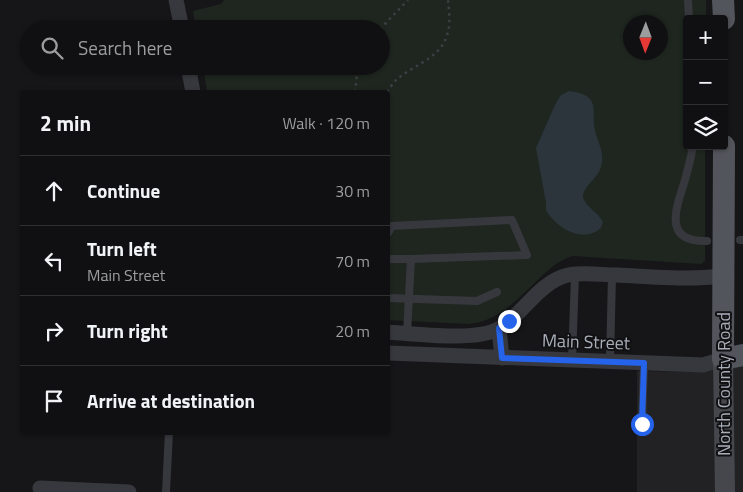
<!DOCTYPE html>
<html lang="en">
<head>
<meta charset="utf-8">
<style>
  body { margin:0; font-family:"Titillium Web",sans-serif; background:#1e1e20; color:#f1f3f6 }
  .controls { position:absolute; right:15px; top:15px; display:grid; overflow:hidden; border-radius:5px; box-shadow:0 1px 4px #0004 }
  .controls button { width:45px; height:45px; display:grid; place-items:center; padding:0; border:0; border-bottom:1px solid #303032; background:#101012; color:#f1f3f6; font:25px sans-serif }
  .compass { position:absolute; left:623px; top:15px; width:45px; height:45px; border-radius:50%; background:#101012; box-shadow:0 1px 4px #0004; rotate:181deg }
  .stop { position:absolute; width:15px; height:15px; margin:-11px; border:4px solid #2563eb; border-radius:50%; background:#fff }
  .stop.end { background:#2563eb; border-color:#fff; box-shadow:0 1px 5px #0008 }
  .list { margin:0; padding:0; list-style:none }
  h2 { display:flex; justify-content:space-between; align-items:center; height:65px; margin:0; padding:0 20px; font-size:21px }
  h2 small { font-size:16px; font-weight:400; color:#9c9d9f }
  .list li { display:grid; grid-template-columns:32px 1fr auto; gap:15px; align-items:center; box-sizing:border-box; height:70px; padding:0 20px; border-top:1px solid #303032 }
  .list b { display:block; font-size:19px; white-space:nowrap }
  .list p { margin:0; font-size:16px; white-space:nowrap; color:#9c9d9f }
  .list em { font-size:16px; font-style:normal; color:#9c9d9f }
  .icon { flex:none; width:28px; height:28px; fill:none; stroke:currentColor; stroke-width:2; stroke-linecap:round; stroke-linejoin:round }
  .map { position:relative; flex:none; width:743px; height:492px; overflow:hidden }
  .search { position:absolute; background:#101012; box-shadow:0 1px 4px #0004; left:20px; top:20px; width:370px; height:55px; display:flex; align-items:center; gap:12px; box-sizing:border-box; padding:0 18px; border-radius:28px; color:#9c9d9f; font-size:19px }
  .panel { position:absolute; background:#101012; box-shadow:0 1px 4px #0004; left:20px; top:90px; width:370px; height:345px; border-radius:5px }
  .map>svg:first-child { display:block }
  .built { fill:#222225 }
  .green { fill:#1e261f; fill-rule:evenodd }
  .water { fill:#2c353c }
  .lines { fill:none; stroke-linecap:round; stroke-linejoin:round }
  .path { stroke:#3d3f44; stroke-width:2.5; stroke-dasharray:2.5 4; stroke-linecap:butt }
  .lane { stroke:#37383d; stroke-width:8 }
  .street { stroke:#37383d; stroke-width:15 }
  .secondary { stroke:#45474d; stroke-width:20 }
  .primary { stroke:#53555c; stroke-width:22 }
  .route { stroke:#2563eb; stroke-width:6 }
  .labels { text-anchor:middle; stroke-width:4; stroke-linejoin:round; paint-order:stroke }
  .street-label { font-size:18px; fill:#a8adb8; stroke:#111113 }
</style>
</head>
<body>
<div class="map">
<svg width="743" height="492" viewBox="0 0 743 492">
  <rect width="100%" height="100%" fill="#161618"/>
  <!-- built -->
  <polygon class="built" points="743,362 743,492 637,492 637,371 706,372"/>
  <!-- green -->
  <path class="green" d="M224 0H706V19H687V146H705V261L701 264 573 256C561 259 553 266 544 274 522 294 499 323 468 324L388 320V92H207L203 66H381V29H196L193 11 221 4ZM630 22H660V52H630Z"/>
  <!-- water -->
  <path class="water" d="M569 91C577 92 588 94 592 102 595 109 593 118 594 125 596 141 607 153 600 170 596 179 585 185 583 195 582 204 599 213 603 222L601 228C583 244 556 228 546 210V203L536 148 555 105 561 95Z"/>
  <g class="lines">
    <!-- path -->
    <g class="path">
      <polyline points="380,29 408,0"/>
      <polyline points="355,92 358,66"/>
      <path d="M387 92C390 88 393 83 396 80 413 65 441 58 447 35 451 24 449 11 448 0"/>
    </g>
    <!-- lane -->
    <g class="lane">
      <polyline points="688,0 689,19"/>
      <path d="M693 146C691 158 688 169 685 180 676 209 662 242 707 241"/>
      <polyline points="388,233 392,226 512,220 527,255 411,259 388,259"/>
      <polyline points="740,240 743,240"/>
      <polyline points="388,298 477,301 497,292"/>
      <polyline points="407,333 411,259"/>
      <polyline points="572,360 575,275"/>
      <polyline points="610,361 612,275"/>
      <polyline points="642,424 644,363"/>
      <polyline points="166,492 169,432"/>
    </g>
    <!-- street -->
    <g class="street">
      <polyline points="176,0 182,29"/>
      <polyline points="188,66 193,92"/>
      <polyline points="499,329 502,358"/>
      <path d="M388 332C415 334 478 342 500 328 524 313 539 282 568 275 584 272 602 275 617 275 653 277 688 280 723 276"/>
      <polyline points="388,353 703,365 723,359"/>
      <polyline points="40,488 129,492"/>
    </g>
    <!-- secondary -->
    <polyline class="secondary" points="723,359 725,492"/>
    <!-- primary -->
    <g class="primary">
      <polyline points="723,0 724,19"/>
      <polyline points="724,146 723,359 743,355"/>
    </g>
  </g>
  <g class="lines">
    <!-- route -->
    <polyline class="route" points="509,321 499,328 502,358 644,363 642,424"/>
  </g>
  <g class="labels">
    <!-- street labels -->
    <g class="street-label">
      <text transform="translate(586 342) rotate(2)" y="6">Main Street</text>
      <text transform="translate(724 384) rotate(-90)" y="6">North County Road</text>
    </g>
  </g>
</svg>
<div class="controls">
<button>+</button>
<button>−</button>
<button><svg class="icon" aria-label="layers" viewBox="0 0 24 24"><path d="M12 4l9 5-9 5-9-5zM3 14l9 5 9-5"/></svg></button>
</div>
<svg class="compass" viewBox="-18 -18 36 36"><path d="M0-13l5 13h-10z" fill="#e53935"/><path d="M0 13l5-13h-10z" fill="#9c9d9f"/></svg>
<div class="stop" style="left:642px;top:424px"></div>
<div class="stop end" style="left:509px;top:321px"></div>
<div class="search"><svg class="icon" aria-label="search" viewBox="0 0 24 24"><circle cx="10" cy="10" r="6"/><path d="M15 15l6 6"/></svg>Search here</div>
<section class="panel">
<h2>2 min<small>Walk · 120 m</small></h2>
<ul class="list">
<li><svg class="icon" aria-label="ahead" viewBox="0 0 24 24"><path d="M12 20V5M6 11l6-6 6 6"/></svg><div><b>Continue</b></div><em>30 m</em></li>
<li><svg class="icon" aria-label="left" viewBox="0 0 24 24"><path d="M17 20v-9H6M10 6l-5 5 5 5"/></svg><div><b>Turn left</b><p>Main Street</p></div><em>70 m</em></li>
<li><svg class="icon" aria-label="right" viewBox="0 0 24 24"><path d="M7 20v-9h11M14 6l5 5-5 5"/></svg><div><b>Turn right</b></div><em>20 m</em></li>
<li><svg class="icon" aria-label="arrive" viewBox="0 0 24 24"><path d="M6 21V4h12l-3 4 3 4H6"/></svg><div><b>Arrive at destination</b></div></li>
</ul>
</section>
</div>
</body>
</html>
